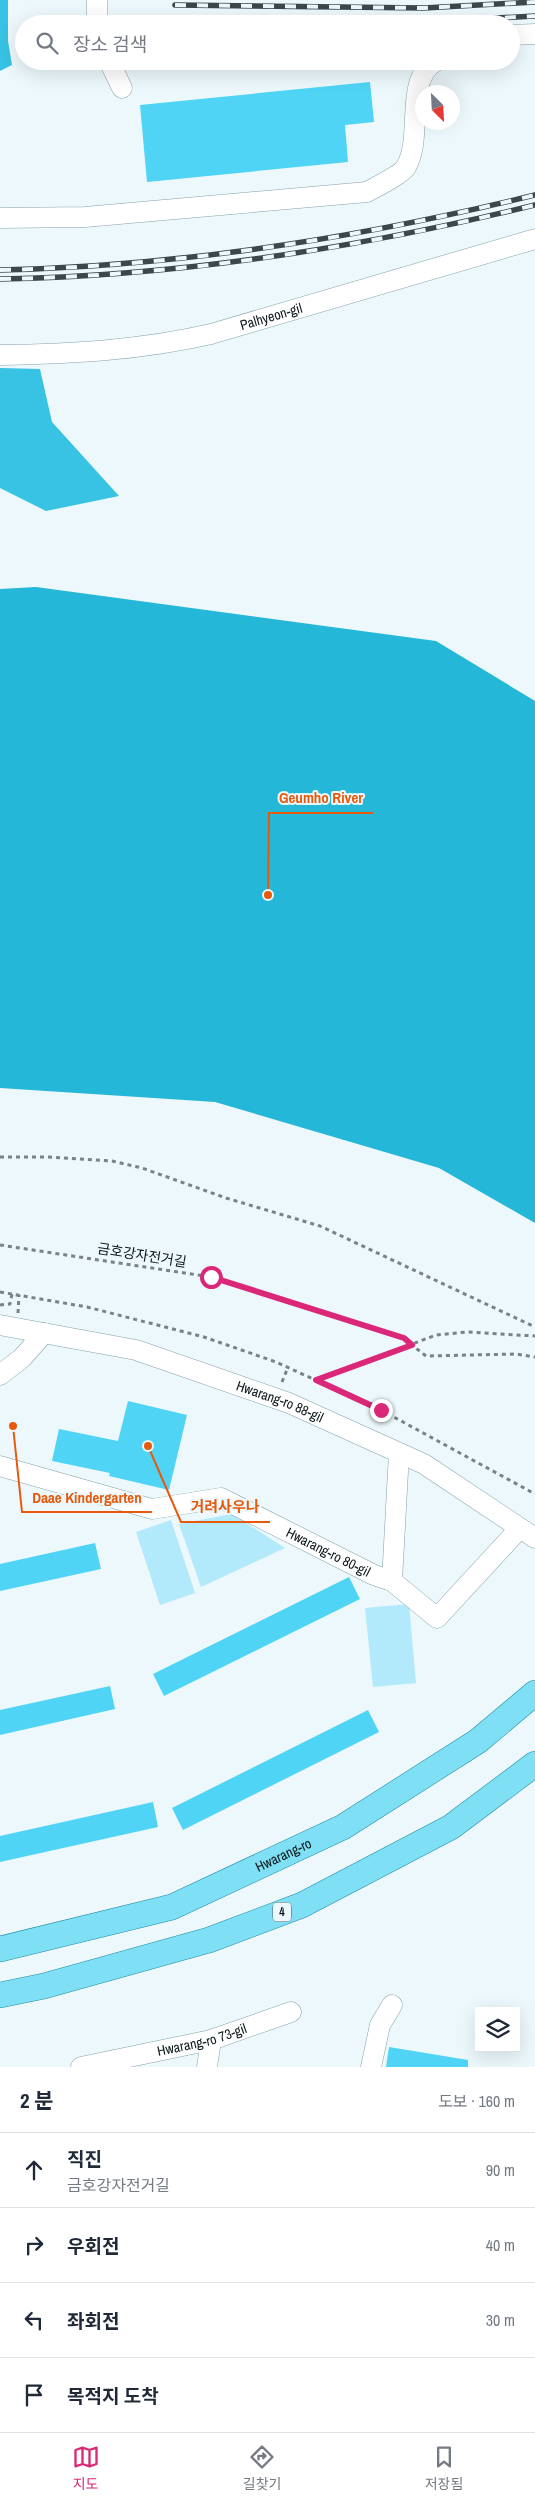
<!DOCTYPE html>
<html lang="ko">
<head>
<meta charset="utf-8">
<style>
  body { margin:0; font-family:"Archivo Narrow","Noto Sans KR",sans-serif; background:#f2f2f3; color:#1f2937 }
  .controls { position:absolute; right:15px; bottom:15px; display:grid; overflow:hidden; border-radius:0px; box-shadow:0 5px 20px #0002 }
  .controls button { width:45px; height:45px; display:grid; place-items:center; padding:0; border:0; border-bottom:1px solid #e0e1e3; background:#fff; color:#1f2937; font:25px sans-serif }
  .compass { position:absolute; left:415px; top:85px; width:45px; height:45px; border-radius:50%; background:#fff; box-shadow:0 5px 20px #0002; rotate:156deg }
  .stop { position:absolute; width:15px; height:15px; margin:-11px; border:4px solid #db2777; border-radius:50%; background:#fff }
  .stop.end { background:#db2777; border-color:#fff; box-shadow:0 1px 5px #0008 }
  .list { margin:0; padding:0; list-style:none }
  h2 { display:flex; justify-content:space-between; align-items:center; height:65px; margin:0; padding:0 20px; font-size:21px }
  h2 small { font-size:16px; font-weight:400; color:#747a83 }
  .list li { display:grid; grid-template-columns:32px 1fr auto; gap:15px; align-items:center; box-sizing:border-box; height:75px; padding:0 20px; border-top:1px solid #e0e1e3 }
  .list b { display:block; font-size:19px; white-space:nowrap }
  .list p { margin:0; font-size:16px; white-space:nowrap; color:#747a83 }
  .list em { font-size:16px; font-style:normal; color:#747a83 }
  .icon { flex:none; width:28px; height:28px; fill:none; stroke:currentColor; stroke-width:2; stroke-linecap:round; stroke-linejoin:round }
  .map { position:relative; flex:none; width:535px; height:2067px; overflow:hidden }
  .search { position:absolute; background:#fff; box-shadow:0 5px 20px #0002; left:15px; right:15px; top:15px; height:55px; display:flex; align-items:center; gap:12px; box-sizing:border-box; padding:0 18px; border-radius:28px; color:#747a83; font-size:19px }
  .sheet { height:365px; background:#fff }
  nav { display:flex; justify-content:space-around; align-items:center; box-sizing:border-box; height:70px; border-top:1px solid #e0e1e3; background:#fff; font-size:14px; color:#747a83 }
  nav a { display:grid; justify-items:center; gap:2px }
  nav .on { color:#db2777 }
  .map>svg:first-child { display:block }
  .green { fill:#b3eafb }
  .forest { fill:#38c2e3 }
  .water { fill:#25b7d8 }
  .building { fill:#4fd4f5 }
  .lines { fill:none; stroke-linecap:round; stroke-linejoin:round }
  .minor-casing { stroke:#83a2ab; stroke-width:21 }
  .major-casing { stroke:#208ca4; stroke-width:26 }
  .path { stroke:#778387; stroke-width:3; stroke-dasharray:4 4; stroke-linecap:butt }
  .minor { stroke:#fff; stroke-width:20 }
  .major { stroke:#7fdff4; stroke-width:25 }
  .rail-casing { stroke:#3b474b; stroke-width:5.5 }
  .rail { stroke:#ecf8fc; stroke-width:4; stroke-dasharray:11; stroke-linecap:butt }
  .route { stroke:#db2777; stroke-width:6 }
  .labels { text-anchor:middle; stroke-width:4; stroke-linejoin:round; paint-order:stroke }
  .shield { fill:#ecf8fc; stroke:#515d61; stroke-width:1 }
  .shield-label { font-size:12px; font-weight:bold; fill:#0e1a1e }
  .street-label { font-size:14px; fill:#0e1a1e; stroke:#ecf8fc }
  .leader { fill:none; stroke:#e8590c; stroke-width:2 }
  .callout-dot { fill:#e8590c; stroke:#ecf8fc; stroke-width:2 }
  .callout-label { font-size:15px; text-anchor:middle; font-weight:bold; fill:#e8590c; stroke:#ecf8fc; stroke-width:4; stroke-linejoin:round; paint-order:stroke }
</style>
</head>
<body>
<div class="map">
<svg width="535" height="2067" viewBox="0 0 535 2067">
  <rect width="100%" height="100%" fill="#ecf8fc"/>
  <!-- green -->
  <g class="green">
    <polygon points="232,1514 285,1548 201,1587 179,1524"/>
    <polygon points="171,1520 195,1593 160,1605 136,1532"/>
    <polygon points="409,1604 416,1683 373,1687 365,1608"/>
  </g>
  <!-- forest -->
  <g class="forest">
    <polygon points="0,0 8,0 8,41 12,65 0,71"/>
    <polygon points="0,368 40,369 52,422 119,496 46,511 0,488"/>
  </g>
  <!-- water -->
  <polygon class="water" points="36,587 436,641 535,701 535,1223 439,1168 215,1102 0,1088 0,589"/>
  <!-- building -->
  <g class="building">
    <polygon points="370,82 374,122 345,125 348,162 147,182 140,105"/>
    <polygon points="128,1401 187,1415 169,1490 109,1476 110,1473 52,1461 59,1429 118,1441"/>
    <polygon points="95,1543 101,1569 0,1591 0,1564"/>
    <polygon points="349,1577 360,1599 164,1696 153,1674"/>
    <polygon points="110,1686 115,1709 0,1735 0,1710"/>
    <polygon points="368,1710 379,1732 183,1830 172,1808"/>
    <polygon points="153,1802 158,1827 0,1862 0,1836"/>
    <polygon points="389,2047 468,2060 468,2067 386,2067"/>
  </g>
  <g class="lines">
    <!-- minor casing -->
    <g class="minor-casing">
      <g id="minor">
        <polyline points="97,0 97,24"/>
        <polyline points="511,35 535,34"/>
        <polyline points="109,61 122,88"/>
        <path d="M0 218 85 217 367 192C376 187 402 174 406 167 424 136 403 80 436 61"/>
        <path id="s1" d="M0 355C72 354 141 350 211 334L535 239"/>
        <path id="s2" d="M0 1325 136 1350 289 1403 424 1464 535 1538"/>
        <polyline points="0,1375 22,1358 44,1333"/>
        <path id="s3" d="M0 1466 152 1509 221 1498 374 1575 392 1581 437 1618 520 1528"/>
        <polyline points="392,1581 399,1453"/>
        <path id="s4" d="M81 2067 211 2040 291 2012"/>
        <polyline points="207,2067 211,2040"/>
        <polyline points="371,2067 380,2025 392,2005"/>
      </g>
    </g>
    <!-- major casing -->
    <g class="major-casing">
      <g id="major">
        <path id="s5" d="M0 1949 172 1907 343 1827 478 1741 535 1693"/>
        <polyline points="0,1995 44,1986 209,1940 302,1905 451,1827 535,1764"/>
      </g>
    </g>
    <!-- path -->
    <g class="path">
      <polyline points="0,1157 49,1157 112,1161 142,1168 226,1198 320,1226 535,1327"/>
      <polyline points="0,1245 211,1277 403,1338 426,1356 516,1354 535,1357"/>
      <polyline points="0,1292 87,1307 204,1337 276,1362 381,1410 535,1494"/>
      <polyline points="0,1305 10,1304 12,1294"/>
      <polyline points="18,1313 19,1295"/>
      <polyline points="317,1380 436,1335 467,1332 535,1336"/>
      <polyline points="282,1382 288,1367"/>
    </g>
    <!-- minor -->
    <use href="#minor" class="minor"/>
    <!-- major -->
    <use href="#major" class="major"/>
    <!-- rail casing -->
    <g class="rail-casing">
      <g id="rail">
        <polyline points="175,5 424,8 535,2"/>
        <polyline points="175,20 424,22 535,16"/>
        <path d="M0 270C182 266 359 238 535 195"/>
        <path d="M0 279C181 276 359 248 535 205"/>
      </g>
    </g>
    <!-- rail -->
    <use href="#rail" class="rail"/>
  </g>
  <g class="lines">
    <!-- route -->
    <polyline class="route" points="211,1277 404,1338 412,1345 316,1380 381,1410"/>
  </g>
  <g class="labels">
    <!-- shield labels -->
    <rect class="shield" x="273" y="1902.5" width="18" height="19" rx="4"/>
    <g class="shield-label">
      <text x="282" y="1916">4</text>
    </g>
    <!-- street labels -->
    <g class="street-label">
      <text dy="5" stroke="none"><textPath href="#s1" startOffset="275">Palhyeon-gil</textPath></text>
      <text transform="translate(142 1255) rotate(9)" y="5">금호강자전거길</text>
      <text dy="5" stroke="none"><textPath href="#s2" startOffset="291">Hwarang-ro 88-gil</textPath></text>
      <text dy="5" stroke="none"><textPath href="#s3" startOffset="348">Hwarang-ro 80-gil</textPath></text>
      <text dy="5" stroke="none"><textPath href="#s5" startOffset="300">Hwarang-ro</textPath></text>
      <text dy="5" stroke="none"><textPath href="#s4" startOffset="124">Hwarang-ro 73-gil</textPath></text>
    </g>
  </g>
  <!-- callouts -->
  <path class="leader" d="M268 895L269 813H373M13 1426L22 1512H152M148 1446L181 1522H270"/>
  <g class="callout-dot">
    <circle cx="268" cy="895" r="5"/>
    <circle cx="13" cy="1426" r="5"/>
    <circle cx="148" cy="1446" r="5"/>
  </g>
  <g class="callout-label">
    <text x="321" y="803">Geumho River</text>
    <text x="87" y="1503">Daae Kindergarten</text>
    <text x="225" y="1512">거려사우나</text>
  </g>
</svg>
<div class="controls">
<button><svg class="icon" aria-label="layers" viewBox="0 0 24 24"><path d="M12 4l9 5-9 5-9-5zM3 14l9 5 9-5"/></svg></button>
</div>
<svg class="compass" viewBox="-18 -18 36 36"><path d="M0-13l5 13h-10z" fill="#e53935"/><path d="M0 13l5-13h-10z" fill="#747a83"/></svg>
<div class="stop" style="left:211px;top:1277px"></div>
<div class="stop end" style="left:381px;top:1410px"></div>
<div class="search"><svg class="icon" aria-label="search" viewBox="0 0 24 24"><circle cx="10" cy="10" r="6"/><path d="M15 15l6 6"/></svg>장소 검색</div>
</div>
<section class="sheet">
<h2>2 분<small>도보 · 160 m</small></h2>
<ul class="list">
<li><svg class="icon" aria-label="ahead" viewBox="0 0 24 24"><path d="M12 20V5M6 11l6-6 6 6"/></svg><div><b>직진</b><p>금호강자전거길</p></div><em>90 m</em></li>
<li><svg class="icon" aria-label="right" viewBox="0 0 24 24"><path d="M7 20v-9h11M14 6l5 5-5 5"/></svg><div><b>우회전</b></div><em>40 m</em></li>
<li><svg class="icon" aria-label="left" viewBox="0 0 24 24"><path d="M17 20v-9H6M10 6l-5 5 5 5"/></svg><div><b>좌회전</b></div><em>30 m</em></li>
<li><svg class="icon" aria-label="arrive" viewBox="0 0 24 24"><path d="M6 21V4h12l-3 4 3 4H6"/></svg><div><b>목적지 도착</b></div></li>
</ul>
</section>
<nav>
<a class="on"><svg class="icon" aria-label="map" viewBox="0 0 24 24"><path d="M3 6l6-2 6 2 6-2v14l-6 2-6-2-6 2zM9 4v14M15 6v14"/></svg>지도</a>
<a><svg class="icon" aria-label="directions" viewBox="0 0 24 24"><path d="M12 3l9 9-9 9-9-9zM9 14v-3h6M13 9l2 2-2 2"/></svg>길찾기</a>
<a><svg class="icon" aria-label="saved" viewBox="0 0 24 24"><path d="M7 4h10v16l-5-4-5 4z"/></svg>저장됨</a>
</nav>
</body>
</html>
